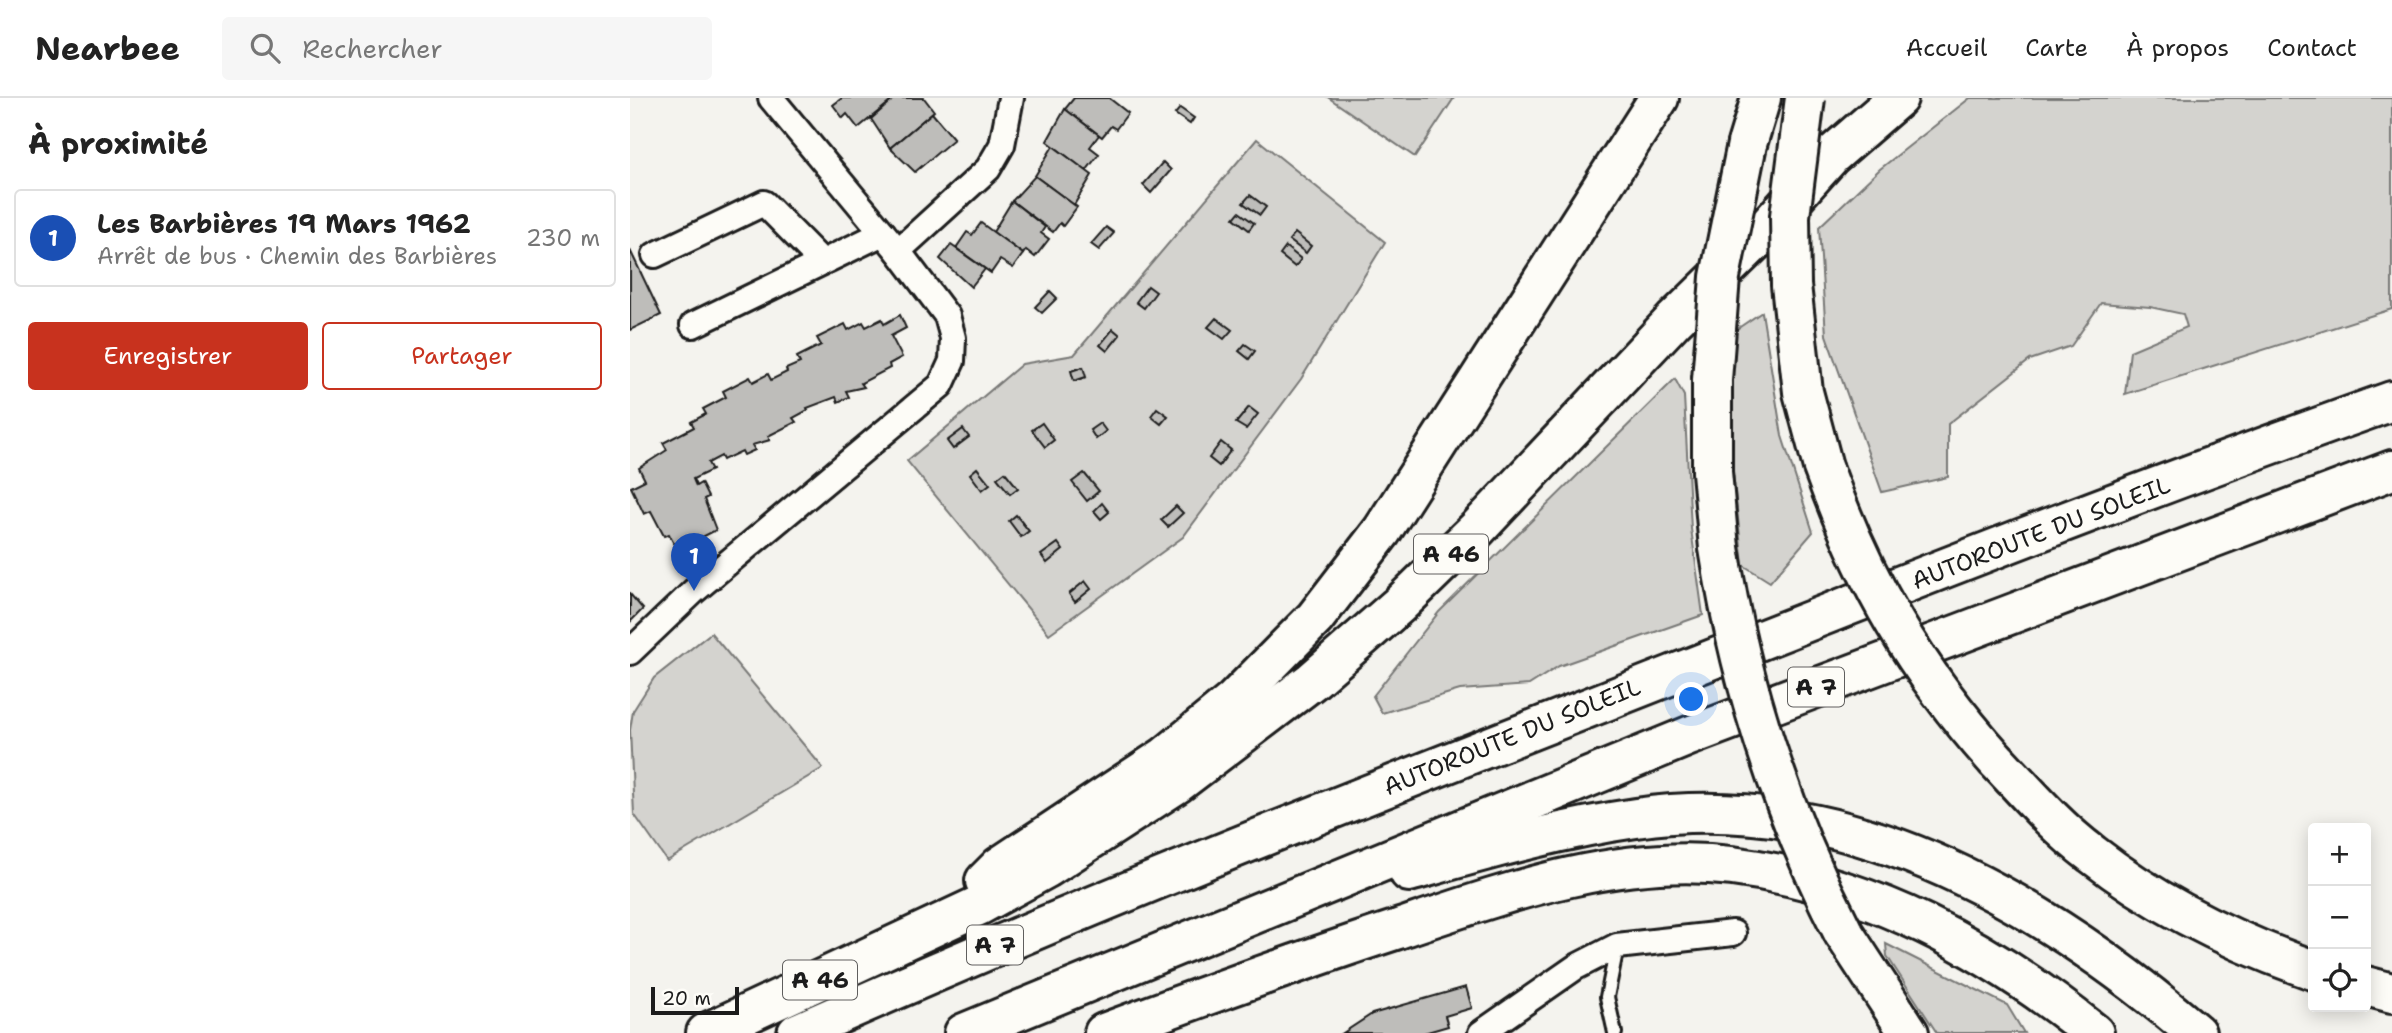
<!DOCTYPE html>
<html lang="fr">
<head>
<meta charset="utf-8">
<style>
  body { margin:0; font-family:"Shantell Sans",sans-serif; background:#f6f6f6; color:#222 }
  .controls { position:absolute; right:21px; bottom:21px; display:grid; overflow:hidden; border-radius:7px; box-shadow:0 4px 18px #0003 }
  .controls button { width:63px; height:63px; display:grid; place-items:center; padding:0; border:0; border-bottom:2px solid #e0e0e0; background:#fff; color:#222; font:35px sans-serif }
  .scale { position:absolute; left:21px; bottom:18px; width:88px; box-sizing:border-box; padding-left:7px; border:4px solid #1c1c1c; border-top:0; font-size:19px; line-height:24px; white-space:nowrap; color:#1c1c1c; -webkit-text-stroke:5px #fdfcf7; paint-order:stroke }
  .you { position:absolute; left:1062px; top:602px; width:24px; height:24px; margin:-18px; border:5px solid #fff; border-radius:50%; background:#1a73e8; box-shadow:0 0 0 10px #1a73e833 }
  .badge { display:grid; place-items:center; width:46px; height:46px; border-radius:50%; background:#c8321e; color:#fff; font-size:23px; font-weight:700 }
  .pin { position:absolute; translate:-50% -58px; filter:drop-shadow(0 2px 4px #0008) }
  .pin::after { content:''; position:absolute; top:37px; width:24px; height:21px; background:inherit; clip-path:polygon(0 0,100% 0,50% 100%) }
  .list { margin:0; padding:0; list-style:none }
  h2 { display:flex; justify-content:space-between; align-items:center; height:91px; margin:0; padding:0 28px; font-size:30px }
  h2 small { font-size:23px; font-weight:400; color:#767676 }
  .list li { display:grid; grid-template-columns:46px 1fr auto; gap:21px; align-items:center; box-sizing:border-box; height:98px; margin:0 14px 14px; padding:0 14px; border:2px solid #e0e0e0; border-radius:7px }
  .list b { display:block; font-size:26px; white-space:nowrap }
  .list p { margin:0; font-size:23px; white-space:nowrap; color:#767676 }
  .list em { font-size:23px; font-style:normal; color:#767676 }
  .actions { display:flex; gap:14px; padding:21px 28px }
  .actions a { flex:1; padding:16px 0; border:2px solid #c8321e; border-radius:7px; text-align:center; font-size:24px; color:#c8321e }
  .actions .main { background:#c8321e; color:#fff }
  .icon { flex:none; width:38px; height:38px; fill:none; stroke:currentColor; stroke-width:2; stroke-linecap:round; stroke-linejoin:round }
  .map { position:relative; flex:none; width:1762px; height:935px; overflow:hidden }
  header { display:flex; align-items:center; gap:42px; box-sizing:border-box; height:98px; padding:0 35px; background:#fff; border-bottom:2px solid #e0e0e0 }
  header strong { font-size:33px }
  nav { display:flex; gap:38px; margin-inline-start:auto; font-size:24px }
  .search { width:490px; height:63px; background:#f6f6f6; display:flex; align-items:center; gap:18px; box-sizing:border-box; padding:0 24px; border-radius:7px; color:#767676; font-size:26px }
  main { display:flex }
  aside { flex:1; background:#fff }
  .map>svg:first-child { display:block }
  .green { fill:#d4d3cf; stroke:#787876; stroke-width:2 }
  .building { fill:#bebdba; stroke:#1c1c1c; stroke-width:2 }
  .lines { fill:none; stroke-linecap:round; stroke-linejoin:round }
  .service-casing { stroke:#1c1c1c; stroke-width:18 }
  .minor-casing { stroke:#1c1c1c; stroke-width:30 }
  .motorway-casing { stroke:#1c1c1c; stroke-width:44 }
  .service { stroke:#fdfcf7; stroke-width:12 }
  .minor { stroke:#fdfcf7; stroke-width:24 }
  .motorway { stroke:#fdfcf7; stroke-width:38 }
  .motorway-bridge-casing { stroke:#1c1c1c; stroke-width:44; stroke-linecap:butt }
  .motorway-bridge { stroke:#fdfcf7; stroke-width:38 }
  .labels { text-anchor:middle; stroke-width:5; stroke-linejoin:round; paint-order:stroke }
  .shield { fill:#fdfcf7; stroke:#605f5e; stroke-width:2 }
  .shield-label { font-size:23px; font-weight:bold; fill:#1c1c1c }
  .street-label { font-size:24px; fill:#1c1c1c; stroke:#fdfcf7 }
</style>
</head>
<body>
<header>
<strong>Nearbee</strong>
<div class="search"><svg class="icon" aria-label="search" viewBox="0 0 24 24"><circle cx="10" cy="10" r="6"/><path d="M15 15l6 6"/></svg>Rechercher</div>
<nav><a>Accueil</a><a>Carte</a><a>À propos</a><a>Contact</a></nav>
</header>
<main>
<aside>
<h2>À proximité<small></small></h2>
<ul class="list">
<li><span class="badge" style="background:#1a4fb4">1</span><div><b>Les Barbières 19 Mars 1962</b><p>Arrêt de bus · Chemin des Barbières</p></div><em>230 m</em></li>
</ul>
<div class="actions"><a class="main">Enregistrer</a><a>Partager</a></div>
</aside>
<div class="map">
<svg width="1762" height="935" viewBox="0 0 1762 935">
  <rect width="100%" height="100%" fill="#f4f3ee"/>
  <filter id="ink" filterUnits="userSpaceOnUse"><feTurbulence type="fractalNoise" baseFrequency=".0143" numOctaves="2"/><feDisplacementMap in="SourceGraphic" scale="14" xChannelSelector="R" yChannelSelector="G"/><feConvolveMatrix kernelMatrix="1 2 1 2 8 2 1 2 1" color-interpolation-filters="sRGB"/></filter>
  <g filter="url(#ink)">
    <!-- green -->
    <g class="green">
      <polygon points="699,0 824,0 785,59"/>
      <polygon points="1340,0 1762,0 1762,211 1495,296 1500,253 1557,229 1553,216 1520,209 1471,205 1441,248 1400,262 1318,326 1318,379 1252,394 1196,237 1189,129 1250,71"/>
      <polygon points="627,41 755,144 671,281 553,439 419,536 277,363 392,266 444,257"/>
      <polygon points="1132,214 1152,338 1183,434 1140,484 1113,467 1101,356 1101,235"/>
      <polygon points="1045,281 1054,298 1061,431 1073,517 929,568 899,587 830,592 752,615 743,598 809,514"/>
      <polygon points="81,535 193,670 37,763 4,716 0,632 3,613 24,580"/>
      <polygon points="1256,846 1377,907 1394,935 1307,935 1257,858"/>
    </g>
    <!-- building -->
    <g class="building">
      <polygon points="212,0 265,0 228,30 217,16 213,20 203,7"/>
      <polygon points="265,0 294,0 304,13 260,50 241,21"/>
      <polygon points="444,0 479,0 498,15 486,31 481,28 472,39 435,11"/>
      <polygon points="550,10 564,20 560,26 545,16"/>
      <polygon points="435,11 469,37 460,49 469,56 456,73 417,43"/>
      <polygon points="302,15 324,41 285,74 260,50"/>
      <polygon points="423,48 462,77 444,107 405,78"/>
      <polygon points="533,64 541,72 521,95 513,87"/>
      <polygon points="405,78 447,109 433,128 430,125 423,134 382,103"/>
      <polygon points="620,97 636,109 630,117 613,105"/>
      <polygon points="382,103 415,129 411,135 419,141 405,159 396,152 393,156 363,134"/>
      <polygon points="609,114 624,125 619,132 604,120"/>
      <polygon points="351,125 393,156 383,170 370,162 361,175 326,150 337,134 342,137"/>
      <polygon points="476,129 484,135 469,152 461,146"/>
      <polygon points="665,135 681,148 676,155 659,142"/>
      <polygon points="321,147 355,171 341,189 310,161"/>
      <polygon points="656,149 671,161 665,169 650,157"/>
      <polygon points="0,152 31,217 0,232"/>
      <polygon points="518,188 526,194 514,210 506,204"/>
      <polygon points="420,193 427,200 412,215 405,209"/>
      <polygon points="270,217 276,230 261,238 272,259 259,266 260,270 231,285 234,289 216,293 219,299 208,304 206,299 177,310 178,312 163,320 166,324 138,338 140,342 122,347 125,352 114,357 112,353 93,362 91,358 78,365 82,372 63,381 66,388 71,385 78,399 74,401 86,432 47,452 39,436 34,438 21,413 14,416 1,389 15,382 9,370 37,352 33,345 64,329 61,324 76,316 73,311 96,299 93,293 120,279 123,284 138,276 141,282 157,274 156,271 170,265 167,259 191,247 187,240 215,226 218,232 233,224 236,229 252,221 254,226"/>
      <polygon points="586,220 602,232 594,241 578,229"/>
      <polygon points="483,231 490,237 477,253 470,247"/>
      <polygon points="615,246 625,253 619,261 609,253"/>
      <polygon points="453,269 456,279 444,283 441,273"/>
      <polygon points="619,309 628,316 616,331 606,325"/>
      <polygon points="527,310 538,318 531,326 521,318"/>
      <polygon points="412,325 424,342 415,349 402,332"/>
      <polygon points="470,325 476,333 466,341 460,332"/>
      <polygon points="333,331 339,339 323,351 317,343"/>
      <polygon points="591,344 601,352 589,368 579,360"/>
      <polygon points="347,370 360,386 352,392 340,376"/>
      <polygon points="375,374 388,390 380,396 367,380"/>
      <polygon points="454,375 469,393 457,403 442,384"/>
      <polygon points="472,405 479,414 471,421 464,413"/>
      <polygon points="546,408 553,415 538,429 531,422"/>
      <polygon points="386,417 399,433 391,439 379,423"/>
      <polygon points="428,445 433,452 417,465 411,457"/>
      <polygon points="455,483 461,491 445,504 439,496"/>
      <polygon points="0,496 13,511 0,524"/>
      <polygon points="836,889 842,910 815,918 818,928 794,935 713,935 742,916"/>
    </g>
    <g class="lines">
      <!-- service casing -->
      <g class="service-casing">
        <polyline id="service" points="985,935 977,899 987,849"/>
      </g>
      <!-- minor casing -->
      <g class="minor-casing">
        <g id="minor">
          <polyline points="268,153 358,71 372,47 381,0"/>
          <polyline points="25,157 134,105 192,164"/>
          <polyline points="63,227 253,135"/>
          <polyline points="0,554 64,493 311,287 322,263 323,240 317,218 268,153 141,0"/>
          <polyline points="851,935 946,869 987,848 1103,835"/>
        </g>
      </g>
      <!-- motorway casing -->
      <g class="motorway-casing">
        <g id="motorway">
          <polyline points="1117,46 1131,0"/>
          <polyline points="1161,187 1173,294 1193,369"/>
          <polyline points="1082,282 1082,374 1089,450"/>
          <path d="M1367 663C1397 695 1427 730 1462 756 1527 807 1606 845 1683 872"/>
          <path d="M779 774C854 753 929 731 1006 720 1216 689 1412 803 1566 935"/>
          <polyline points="355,783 370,768 536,658 603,603 685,520 752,433 1029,0"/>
          <polyline points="1213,834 1279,935"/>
          <polyline points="1736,888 1762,895"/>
          <polyline points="76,935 348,808 417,770 548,685 682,583 769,507 848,430 1044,222 1123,145 1201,58 1268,0"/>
          <path d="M167 935C435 815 708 708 981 601 1240 499 1499 396 1762 303"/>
          <polyline points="334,935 1059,638 1762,372"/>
          <path d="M474 935C571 899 667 864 765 832 872 796 987 754 1102 768 1239 785 1358 850 1464 935"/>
        </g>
      </g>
      <!-- service -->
      <use href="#service" class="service"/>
      <!-- minor -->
      <use href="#minor" class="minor"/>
      <!-- motorway -->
      <use href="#motorway" class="motorway"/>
      <!-- motorway-bridge casing -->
      <g class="motorway-bridge-casing">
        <g id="motorway-bridge">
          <polyline points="1161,187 1160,118 1175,0"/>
          <polyline points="1082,282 1090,179 1117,46"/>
          <path d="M1193 369C1234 484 1286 573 1367 663"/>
          <path d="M1089 450C1110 586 1150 711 1213 834"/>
        </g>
      </g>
      <!-- motorway-bridge -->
      <use href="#motorway-bridge" class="motorway-bridge"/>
    </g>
  </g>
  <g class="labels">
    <!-- shield labels -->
    <g class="shield">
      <rect x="784" y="436.5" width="74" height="39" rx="5"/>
      <rect x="1158" y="569.5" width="56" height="39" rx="5"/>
      <rect x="337" y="827.5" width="56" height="39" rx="5"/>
      <rect x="153" y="862.5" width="74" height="39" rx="5"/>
    </g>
    <g class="shield-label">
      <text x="821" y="464">A 46</text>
      <text x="1186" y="597">A 7</text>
      <text x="365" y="855">A 7</text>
      <text x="190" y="890">A 46</text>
    </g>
    <!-- street labels -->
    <g class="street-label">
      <text transform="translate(1411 435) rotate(-21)" y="8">AUTOROUTE DU SOLEIL</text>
      <text transform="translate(882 639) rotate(-22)" y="8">AUTOROUTE DU SOLEIL</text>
    </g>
  </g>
</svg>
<div class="controls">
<button>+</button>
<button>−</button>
<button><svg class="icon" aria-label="locate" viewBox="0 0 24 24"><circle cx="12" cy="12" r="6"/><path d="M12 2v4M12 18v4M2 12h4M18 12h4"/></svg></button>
</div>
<div class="scale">20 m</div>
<div class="you"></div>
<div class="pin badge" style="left:64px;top:493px;background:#1a4fb4">1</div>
</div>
</main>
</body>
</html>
